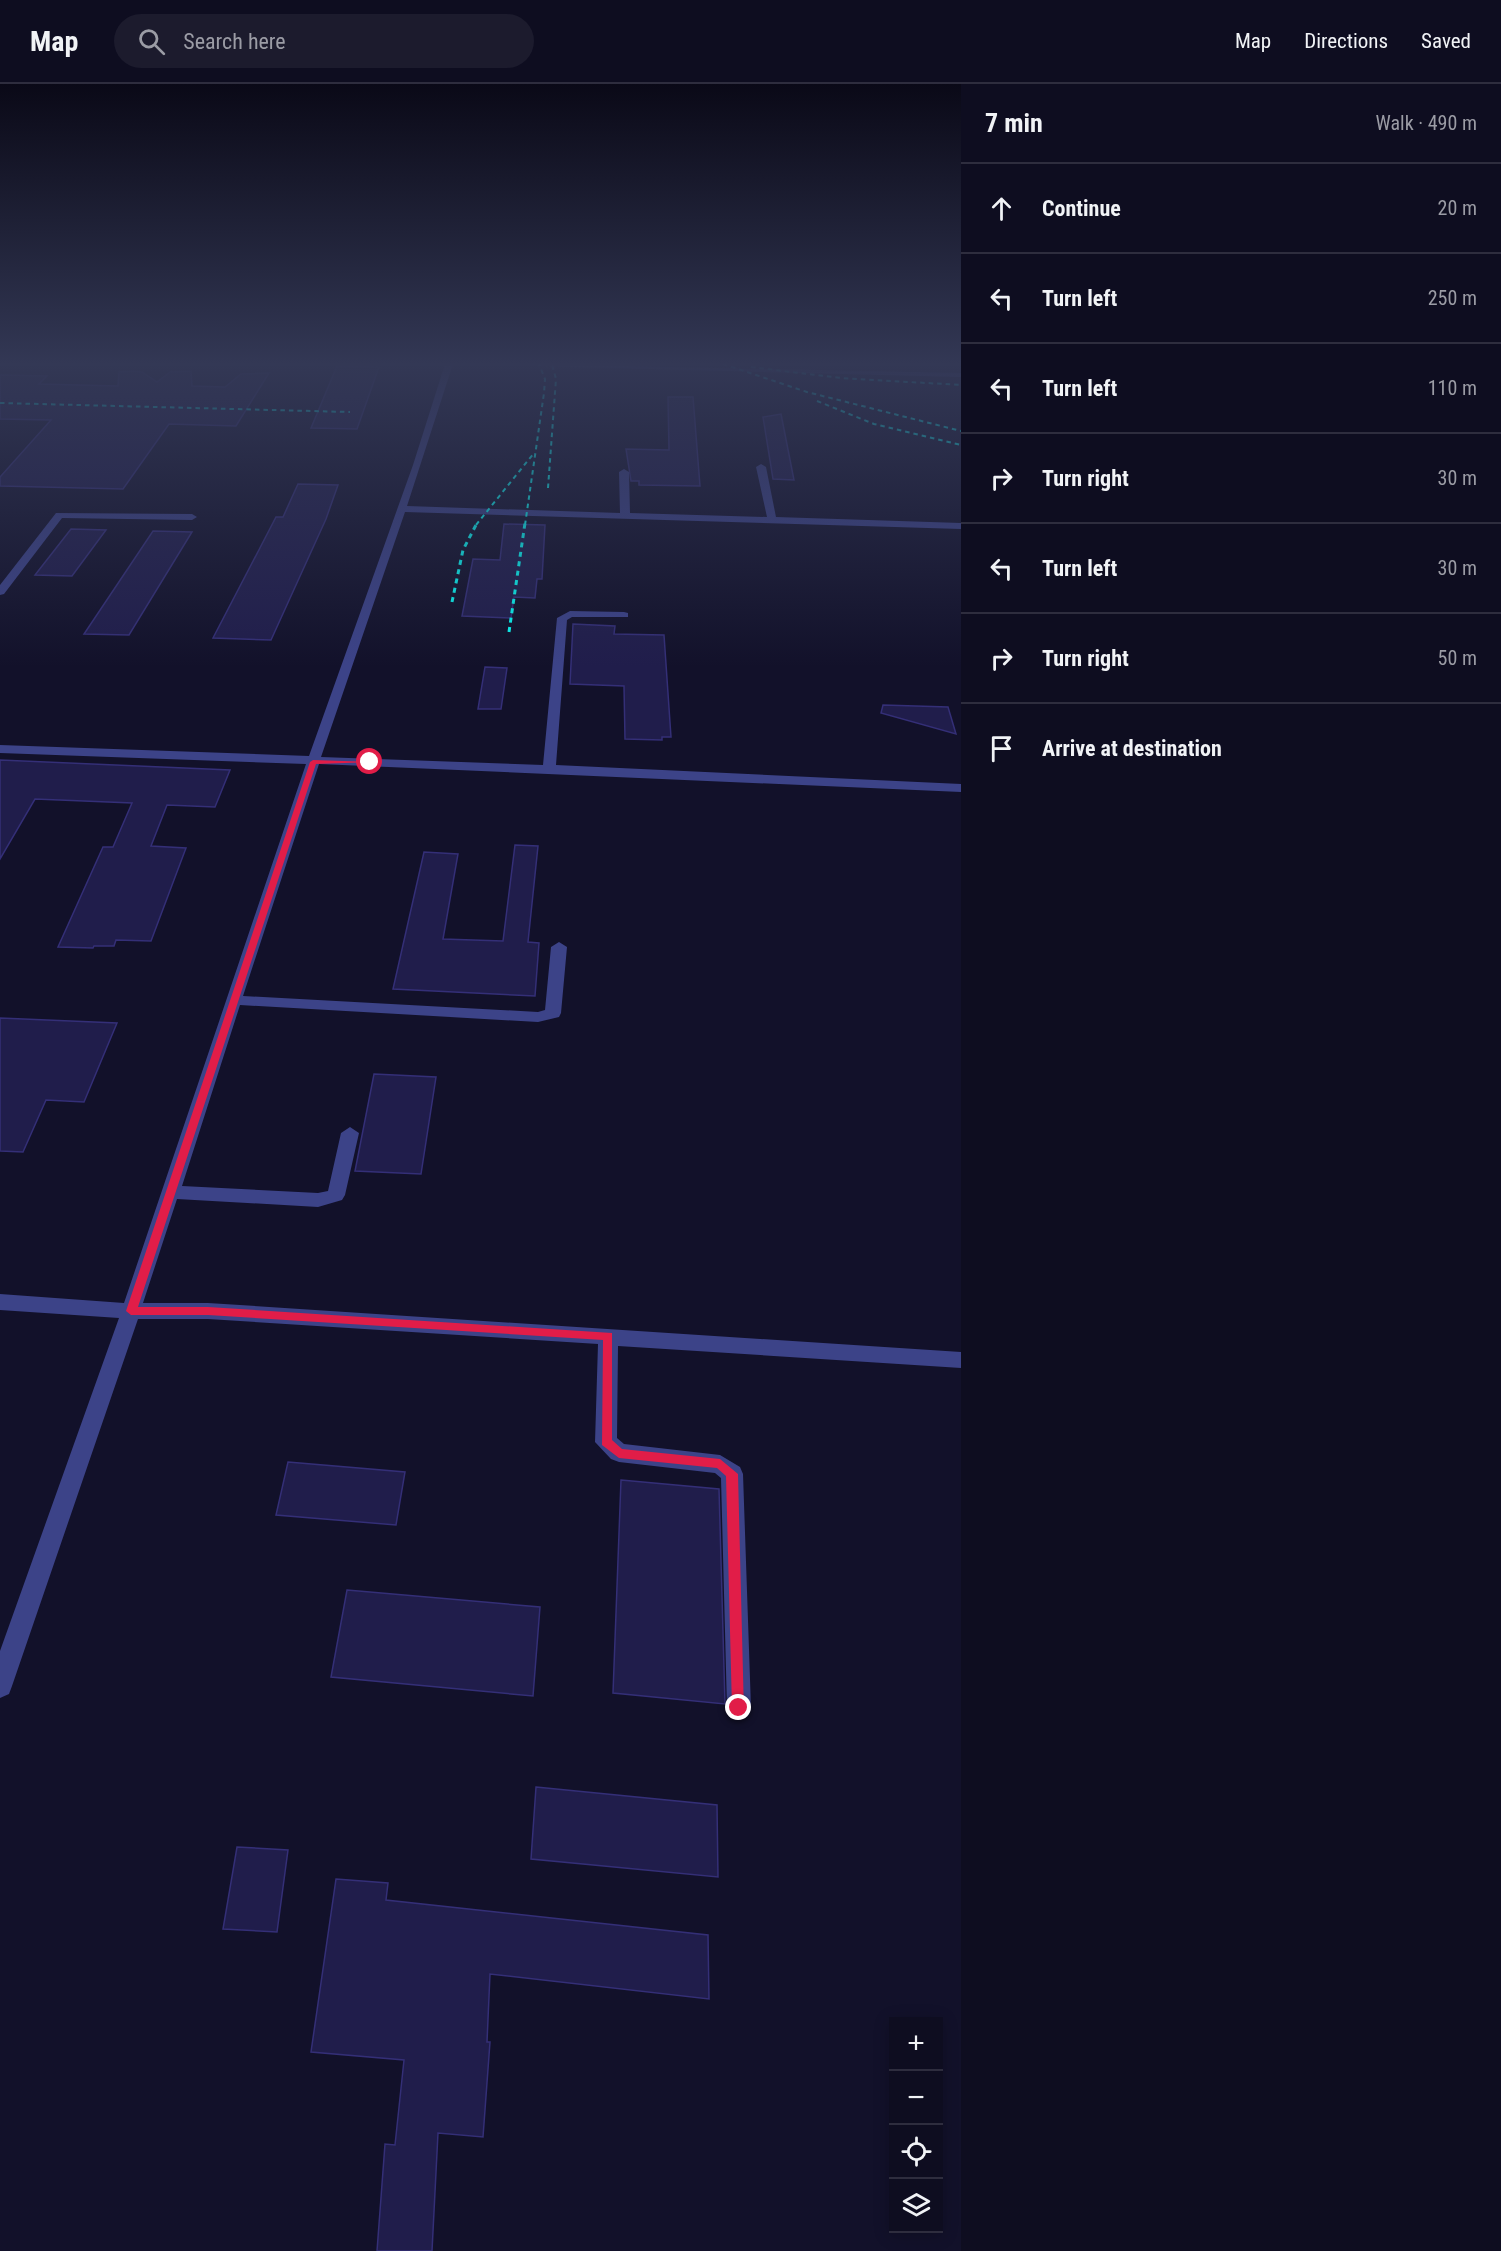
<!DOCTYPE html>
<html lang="en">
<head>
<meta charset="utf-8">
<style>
  body { margin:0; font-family:"Roboto Condensed",sans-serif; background:#1c1b2d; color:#f1f3f6 }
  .controls { position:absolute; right:18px; bottom:18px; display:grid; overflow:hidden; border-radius:0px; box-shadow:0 3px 15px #0003 }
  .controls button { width:54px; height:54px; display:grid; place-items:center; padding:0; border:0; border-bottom:2px solid #2e2d3e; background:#0e0d20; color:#f1f3f6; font:30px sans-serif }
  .stop { position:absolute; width:18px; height:18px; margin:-14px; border:4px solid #e11d48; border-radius:50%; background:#fff }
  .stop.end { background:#e11d48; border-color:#fff; box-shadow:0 2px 6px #0008 }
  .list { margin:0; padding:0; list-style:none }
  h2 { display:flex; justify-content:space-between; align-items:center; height:78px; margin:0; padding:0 24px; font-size:26px }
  h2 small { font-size:20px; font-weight:400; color:#9b9ca5 }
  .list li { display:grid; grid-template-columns:39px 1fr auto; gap:18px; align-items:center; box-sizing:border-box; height:90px; padding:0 24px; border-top:2px solid #2e2d3e }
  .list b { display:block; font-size:22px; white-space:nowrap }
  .list em { font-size:20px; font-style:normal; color:#9b9ca5 }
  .icon { flex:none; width:33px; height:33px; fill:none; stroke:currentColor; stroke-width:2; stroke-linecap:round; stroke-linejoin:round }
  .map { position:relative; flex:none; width:961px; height:2167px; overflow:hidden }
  header { display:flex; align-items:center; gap:36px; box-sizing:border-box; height:84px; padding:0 30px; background:#0e0d20; border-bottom:2px solid #2e2d3e }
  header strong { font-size:28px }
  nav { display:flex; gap:33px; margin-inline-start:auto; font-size:21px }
  .search { width:420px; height:54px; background:#1c1b2d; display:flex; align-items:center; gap:15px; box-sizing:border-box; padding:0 21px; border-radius:33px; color:#9b9ca5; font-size:22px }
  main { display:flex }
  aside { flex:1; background:#0e0d20 }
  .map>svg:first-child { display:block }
  .building { fill:#201d4b; stroke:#342f77; stroke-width:1.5 }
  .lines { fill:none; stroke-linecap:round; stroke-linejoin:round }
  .minor { fill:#3c4388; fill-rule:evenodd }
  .rail-far1 { stroke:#08fdf6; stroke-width:2; stroke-dasharray:4.5 4; stroke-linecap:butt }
  .rail { stroke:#08fdf6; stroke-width:3; stroke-dasharray:5 4.5; stroke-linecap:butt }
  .route { fill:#e11d48 }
</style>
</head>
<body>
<header>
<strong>Map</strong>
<div class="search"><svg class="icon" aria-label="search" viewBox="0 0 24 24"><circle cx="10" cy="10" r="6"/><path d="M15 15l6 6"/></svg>Search here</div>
<nav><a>Map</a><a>Directions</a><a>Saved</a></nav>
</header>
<main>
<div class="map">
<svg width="961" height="2167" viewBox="0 0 961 2167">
  <rect width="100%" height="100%" fill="#12112a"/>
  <!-- building -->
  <g class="building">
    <polygon points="337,282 379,283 357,345 311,344"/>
    <polygon points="134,287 142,288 157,298 170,288 191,287 192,302 225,303 241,290 269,289 236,342 169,340 123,405 0,402 0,393 51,336 0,335 0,291 47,292 39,300 118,302 119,288"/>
    <polygon points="668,313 693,313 700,402 639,401 639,397 631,397 626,365 669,366"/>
    <polygon points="781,330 794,396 773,395 763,333"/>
    <polygon points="298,400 338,401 326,435 271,556 213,554 276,433 283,433"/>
    <polygon points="504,440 545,441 542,495 537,495 535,514 514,513 511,534 462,532 473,475 500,476"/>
    <polygon points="71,445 106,446 72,492 35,491"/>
    <polygon points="153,447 192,448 129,551 84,550"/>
    <polygon points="573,540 615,542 614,550 664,551 671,653 662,653 662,656 625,655 624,602 570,600"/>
    <polygon points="485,583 507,584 501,625 478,625"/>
    <polygon points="883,621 948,623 956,650 881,629"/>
    <polygon points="0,676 230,686 215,723 167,721 151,762 186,764 151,857 116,856 114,862 94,862 93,864 58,863 103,763 113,763 132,719 35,715 0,775"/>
    <polygon points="515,761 538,762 528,858 539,859 535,912 393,905 424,768 458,770 443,855 503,857"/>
    <polygon points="0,934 117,939 84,1018 46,1016 23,1068 0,1067"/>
    <polygon points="374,990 436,993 421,1090 355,1087"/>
    <polygon points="288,1378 405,1388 396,1441 276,1431"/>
    <polygon points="621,1396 719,1405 725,1620 613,1609"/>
    <polygon points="347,1506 540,1523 533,1612 331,1593"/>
    <polygon points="536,1703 717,1721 718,1793 531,1775"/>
    <polygon points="237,1763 288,1766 277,1848 223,1845"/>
    <polygon points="336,1795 388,1799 386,1816 708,1851 709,1915 490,1890 487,1958 490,1958 483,2053 438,2049 432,2167 377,2167 385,2060 395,2061 404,1976 311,1968"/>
  </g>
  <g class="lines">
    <!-- minor -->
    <g class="minor">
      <polygon points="445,280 453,280 407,422 620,429 619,388 624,385 629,388 630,429 767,433 756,383 761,380 766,383 776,433 961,439 961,445 405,428 321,673 543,681 557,534 570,527 624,528 628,529 628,533 572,533 567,536 556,681 961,700 961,708 319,680 243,912 538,928 545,926 551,863 559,858 567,863 561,929 559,933 538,938 240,921 182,1102 318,1109 328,1107 341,1049 350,1043 359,1049 345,1111 342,1116 318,1123 177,1115 143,1219 208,1219 961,1268 961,1284 618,1262 617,1354 624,1360 720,1371 740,1383 743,1390 751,1624 748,1632 739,1636 730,1632 727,1624 721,1394 715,1389 619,1378 611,1375 595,1358 598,1260 208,1235 138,1235 12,1602 9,1610 0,1614 0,1567 119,1234 0,1226 0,1210 124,1219 306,680 0,669 0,661 309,672 413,381"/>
      <polygon points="529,280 961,289 961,293 533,282"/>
      <polygon points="56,429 192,430 197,433 192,436 62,434 4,510 0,511 0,501"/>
    </g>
    <!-- rail-far1 -->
    <g class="rail-far1">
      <polyline points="723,280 807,308 961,347"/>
      <polyline points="751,283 841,294 961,301"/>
      <polyline points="817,317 874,340 961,361"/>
      <polyline points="0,319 350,328"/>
      <polyline points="548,404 556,295 552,280"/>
      <polyline points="476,441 534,369"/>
      <polyline points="525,441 544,309 545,295 539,280"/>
    </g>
    <!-- rail -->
    <g class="rail">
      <polyline points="452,518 463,466 477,439"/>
      <polyline points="509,548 525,439"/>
    </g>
  </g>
  <!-- sky -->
  <linearGradient id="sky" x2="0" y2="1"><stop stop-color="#0a0917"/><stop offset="0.48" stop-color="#333855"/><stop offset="1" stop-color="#333855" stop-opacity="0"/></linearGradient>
  <rect width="961" height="583" fill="url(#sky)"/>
  <!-- route -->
  <polygon class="route" points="313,676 374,678 316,680 138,1223 208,1223 612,1249 612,1356 622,1365 720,1375 738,1390 744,1629 734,1629 732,1624 726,1392 717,1384 619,1374 602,1361 603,1256 208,1231 131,1231 126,1227 310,678"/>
</svg>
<div class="controls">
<button>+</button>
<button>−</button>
<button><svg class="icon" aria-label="locate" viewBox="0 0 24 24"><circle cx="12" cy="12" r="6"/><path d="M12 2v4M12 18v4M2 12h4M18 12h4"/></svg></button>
<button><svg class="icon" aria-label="layers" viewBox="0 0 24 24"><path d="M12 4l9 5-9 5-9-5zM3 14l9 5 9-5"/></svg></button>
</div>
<div class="stop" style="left:370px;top:678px"></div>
<div class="stop end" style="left:739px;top:1624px"></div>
</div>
<aside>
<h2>7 min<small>Walk · 490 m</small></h2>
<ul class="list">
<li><svg class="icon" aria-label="ahead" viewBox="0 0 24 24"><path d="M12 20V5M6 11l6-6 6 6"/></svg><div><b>Continue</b></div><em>20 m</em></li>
<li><svg class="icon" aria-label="left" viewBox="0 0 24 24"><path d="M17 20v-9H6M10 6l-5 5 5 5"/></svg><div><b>Turn left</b></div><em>250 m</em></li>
<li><svg class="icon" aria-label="left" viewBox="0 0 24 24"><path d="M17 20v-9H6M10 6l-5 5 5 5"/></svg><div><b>Turn left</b></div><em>110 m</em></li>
<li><svg class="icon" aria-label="right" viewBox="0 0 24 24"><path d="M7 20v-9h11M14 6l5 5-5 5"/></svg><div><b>Turn right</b></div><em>30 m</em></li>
<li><svg class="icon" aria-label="left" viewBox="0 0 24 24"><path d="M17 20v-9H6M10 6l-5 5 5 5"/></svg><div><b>Turn left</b></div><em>30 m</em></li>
<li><svg class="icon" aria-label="right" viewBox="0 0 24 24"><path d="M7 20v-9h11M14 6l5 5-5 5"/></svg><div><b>Turn right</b></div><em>50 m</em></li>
<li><svg class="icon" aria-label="arrive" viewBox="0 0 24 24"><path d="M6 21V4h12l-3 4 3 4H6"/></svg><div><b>Arrive at destination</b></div></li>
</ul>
</aside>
</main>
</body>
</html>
